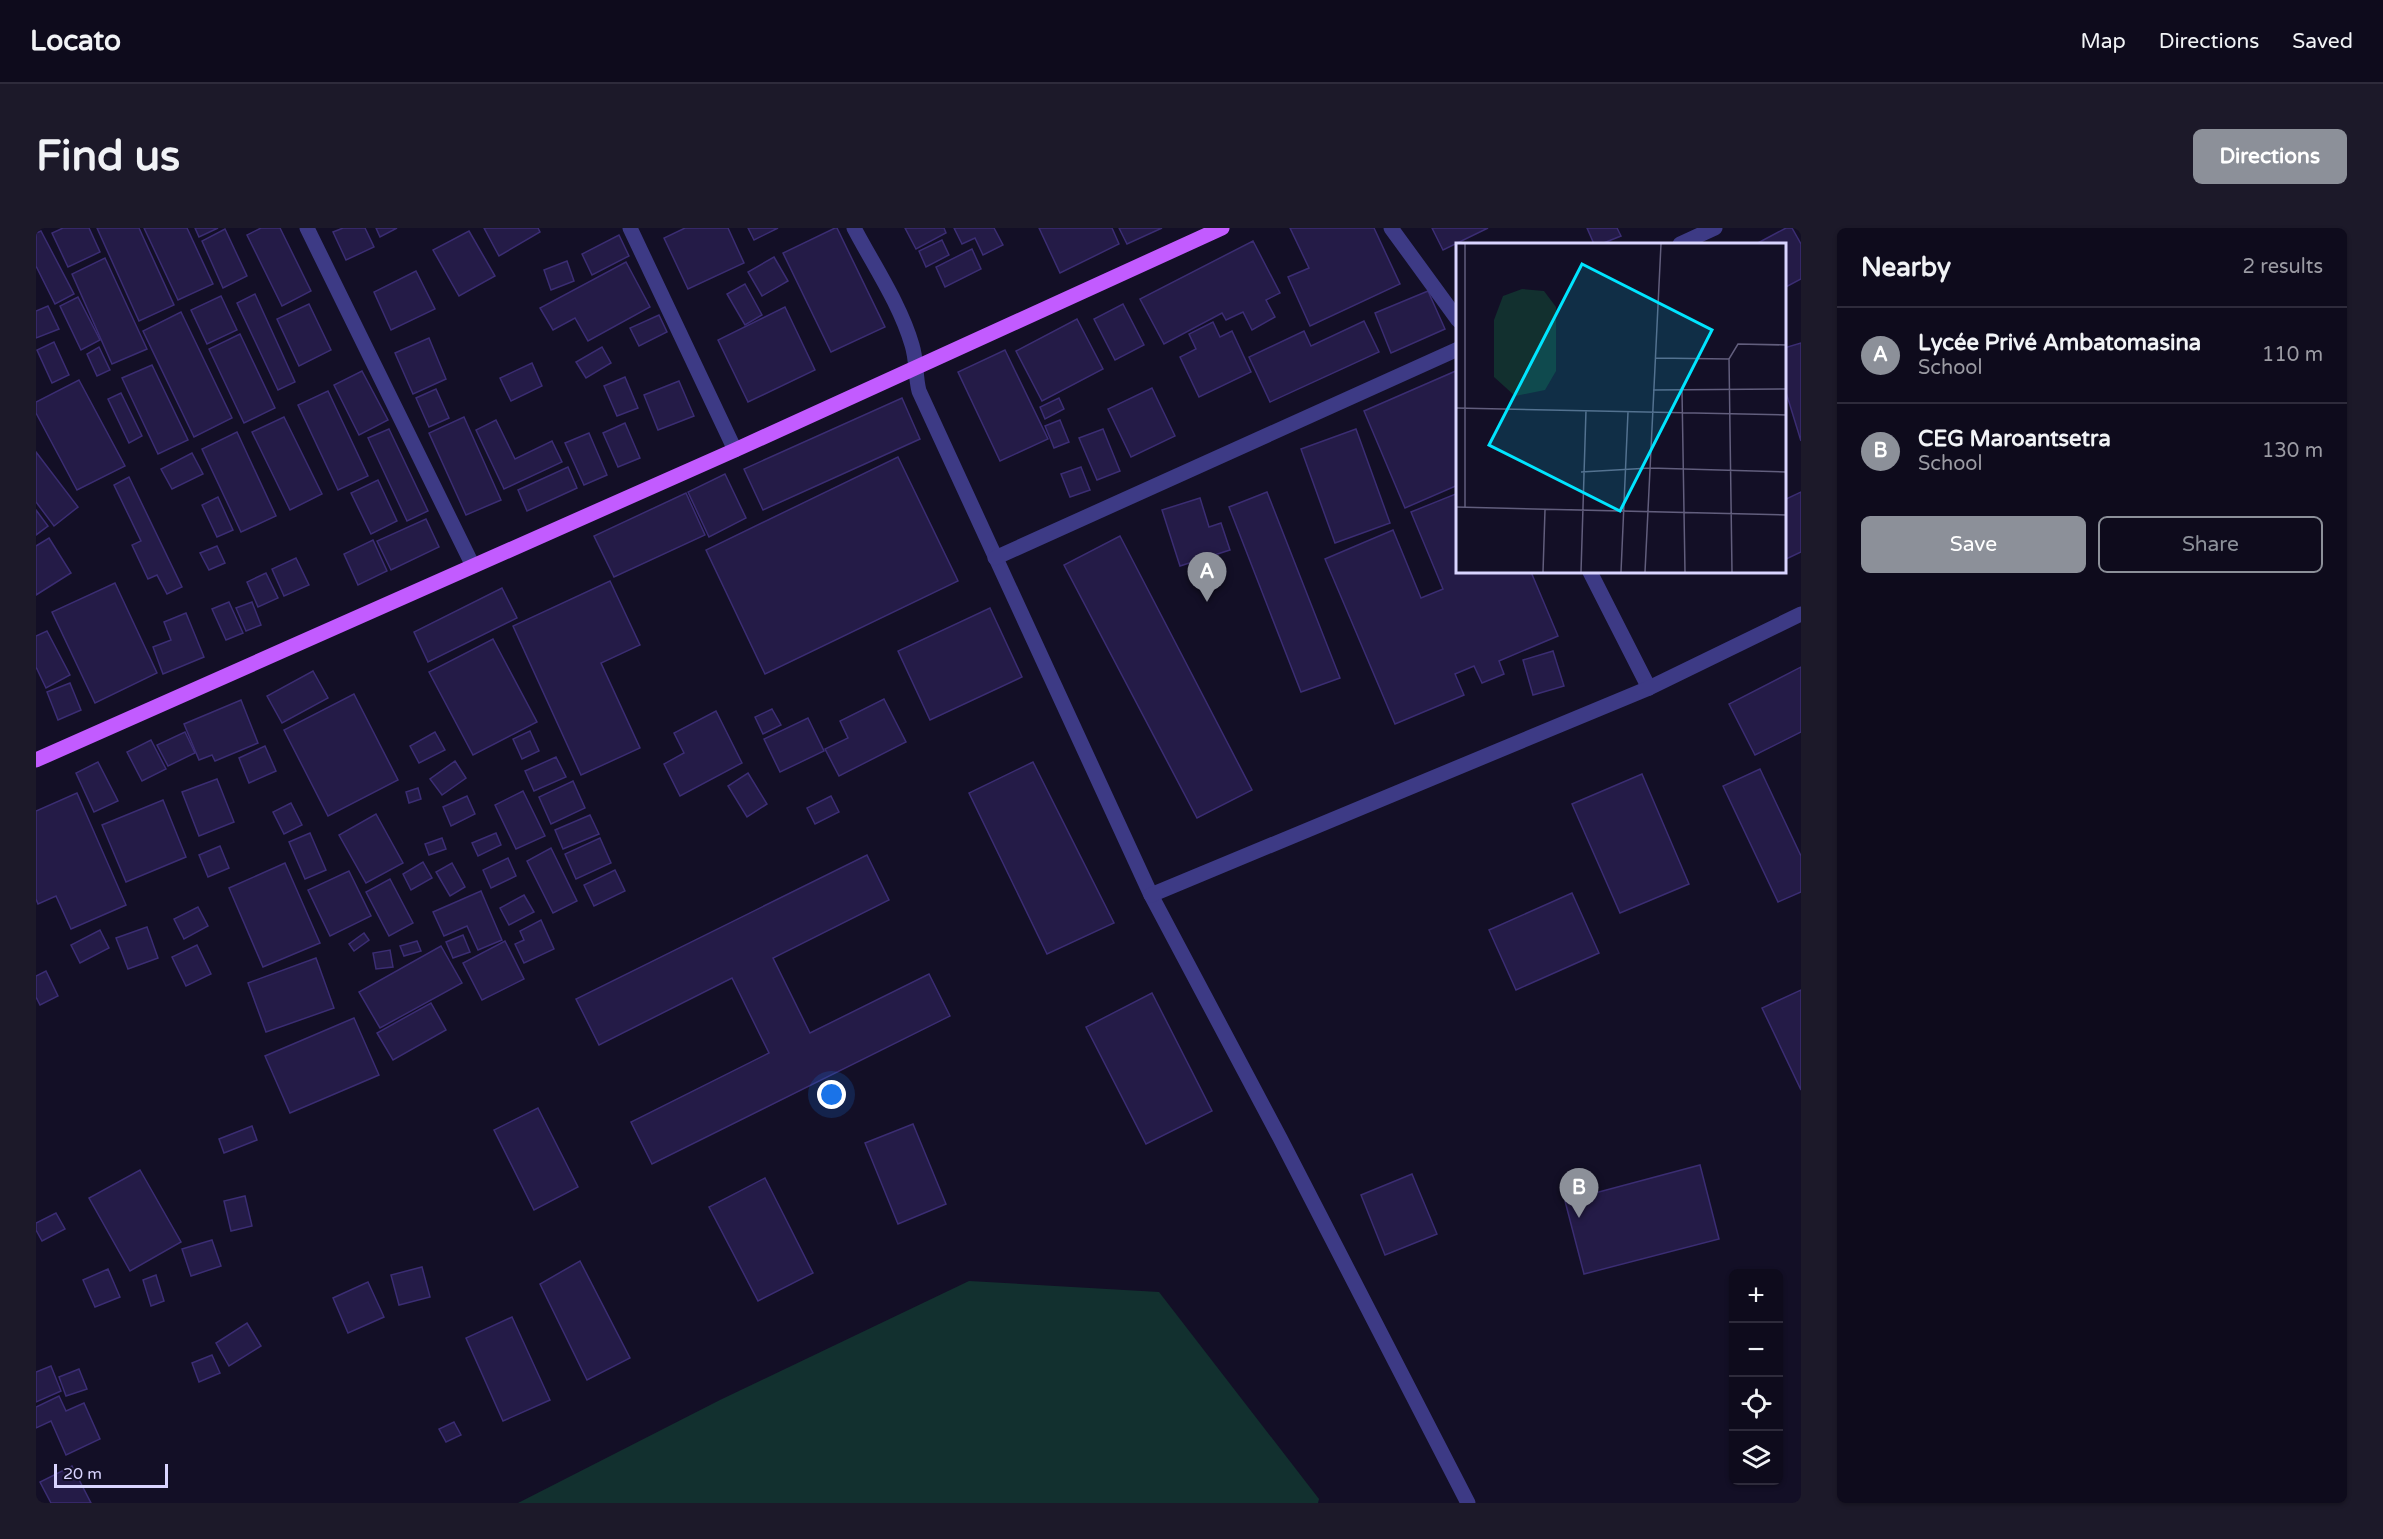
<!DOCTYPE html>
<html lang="en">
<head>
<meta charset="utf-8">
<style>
  body { margin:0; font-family:"Varela Round",sans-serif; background:#1c1929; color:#f1f3f6 }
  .controls { position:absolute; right:18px; bottom:18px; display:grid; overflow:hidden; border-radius:9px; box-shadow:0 2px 4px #0004 }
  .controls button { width:54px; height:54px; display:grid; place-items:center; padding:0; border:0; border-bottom:2px solid #2e2b3b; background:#0e0b1c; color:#f1f3f6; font:30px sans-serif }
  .scale { position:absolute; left:18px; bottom:15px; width:114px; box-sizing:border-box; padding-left:6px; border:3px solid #d9d4ff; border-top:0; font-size:16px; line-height:21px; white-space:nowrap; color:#d9d4ff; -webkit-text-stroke:4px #130f26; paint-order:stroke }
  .you { position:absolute; left:796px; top:867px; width:21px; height:21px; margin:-15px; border:4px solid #fff; border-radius:50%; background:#1a73e8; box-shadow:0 0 0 9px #1a73e833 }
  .badge { display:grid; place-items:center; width:39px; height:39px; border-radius:50%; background:#8c9099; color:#fff; font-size:20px; font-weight:700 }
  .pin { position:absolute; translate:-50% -50px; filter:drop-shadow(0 2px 3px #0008) }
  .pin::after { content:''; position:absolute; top:32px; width:21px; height:18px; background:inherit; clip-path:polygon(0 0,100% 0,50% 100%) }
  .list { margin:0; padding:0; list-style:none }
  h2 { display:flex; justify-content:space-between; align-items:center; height:78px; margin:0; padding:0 24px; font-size:26px }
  h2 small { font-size:20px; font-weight:400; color:#9b9ba3 }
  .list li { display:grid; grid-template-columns:39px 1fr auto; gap:18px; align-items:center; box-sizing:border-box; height:96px; padding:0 24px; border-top:2px solid #2e2b3b }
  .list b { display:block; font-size:22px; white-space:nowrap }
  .list p { margin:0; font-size:20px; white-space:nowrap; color:#9b9ba3 }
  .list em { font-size:20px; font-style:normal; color:#9b9ba3 }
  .actions { display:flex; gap:12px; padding:18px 24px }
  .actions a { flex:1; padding:14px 0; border:2px solid #8c9099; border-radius:9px; text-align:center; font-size:21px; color:#8c9099 }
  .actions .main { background:#8c9099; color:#fff }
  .icon { flex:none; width:33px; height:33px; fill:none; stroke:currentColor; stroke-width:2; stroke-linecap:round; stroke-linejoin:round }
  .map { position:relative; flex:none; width:1765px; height:1275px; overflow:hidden; border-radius:9px }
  header { display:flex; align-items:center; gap:36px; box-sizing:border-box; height:84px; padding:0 30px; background:#0e0b1c; border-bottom:2px solid #2e2b3b }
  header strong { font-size:28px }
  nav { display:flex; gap:33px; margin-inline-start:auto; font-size:21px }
  .intro { display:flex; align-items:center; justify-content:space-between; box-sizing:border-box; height:144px; padding:0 36px }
  h1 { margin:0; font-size:42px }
  .button { padding:15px 27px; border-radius:9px; background:#8c9099; color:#fff; font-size:21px; font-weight:700 }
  main { display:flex; gap:36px; padding:0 36px }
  aside { flex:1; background:#0e0b1c; border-radius:9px; box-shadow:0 2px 4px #0004 }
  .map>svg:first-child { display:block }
  .green { fill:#12302f }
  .building { fill:#241b47; stroke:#3b2d73; stroke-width:1.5 }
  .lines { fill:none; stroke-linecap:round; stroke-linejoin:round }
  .minor { stroke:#3d3a85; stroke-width:15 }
  .major { stroke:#c25bff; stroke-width:15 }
  .inset-road { fill:none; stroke:#625e7d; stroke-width:1.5 }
  .view { fill:#00e5ff; fill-opacity:0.15; stroke:#00e5ff; stroke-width:3 }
  .inset-edge { fill:none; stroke:#d9d4ff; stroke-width:3 }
</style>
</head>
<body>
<header>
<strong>Locato</strong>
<nav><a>Map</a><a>Directions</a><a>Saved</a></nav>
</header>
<div class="intro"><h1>Find us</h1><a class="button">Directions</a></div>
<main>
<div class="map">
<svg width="1765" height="1275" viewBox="0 0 1765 1275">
  <rect width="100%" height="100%" fill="#130f26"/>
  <!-- green -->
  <polygon class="green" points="933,1053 1123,1064 1283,1271 1282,1275 482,1275 684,1172"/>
  <!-- building -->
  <g class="building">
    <polygon points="27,0 53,0 64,24 32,39 16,5"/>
    <polygon points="61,0 103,0 138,77 103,93"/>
    <polygon points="108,0 151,0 177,56 142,72"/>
    <polygon points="159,0 182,0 163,9"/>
    <polygon points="225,0 244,0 275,63 246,78 211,7"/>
    <polygon points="307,0 329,0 338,19 310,32 297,4"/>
    <polygon points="340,0 361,0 344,9"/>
    <polygon points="448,0 502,0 504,4 463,28"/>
    <polygon points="649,0 692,0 708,35 652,61 628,10"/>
    <polygon points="712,0 742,0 718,12"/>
    <polygon points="799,0 801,0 849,99 795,124 747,25"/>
    <polygon points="869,0 908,0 910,5 880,21"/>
    <polygon points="918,0 958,0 967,17 947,27 939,10 926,16"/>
    <polygon points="1003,0 1076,0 1083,16 1024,45"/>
    <polygon points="1083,0 1126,0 1091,16"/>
    <polygon points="1254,0 1338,0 1364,56 1274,98 1252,49 1273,40"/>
    <polygon points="1396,0 1452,0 1407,22"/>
    <polygon points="1551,0 1581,0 1585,8 1565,16 1558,16"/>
    <polygon points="1750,0 1756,0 1765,16 1765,51 1748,60 1748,16 1720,16"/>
    <polygon points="189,1 211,48 187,60 166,13"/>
    <polygon points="5,3 38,66 19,76 0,38 0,5"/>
    <polygon points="433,3 459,48 423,68 397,22"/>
    <polygon points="583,7 593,28 556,47 546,26"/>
    <polygon points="906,12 913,27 890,39 883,23"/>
    <polygon points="1217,13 1244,65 1230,72 1239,89 1216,102 1207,84 1190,92 1186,85 1128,116 1104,71"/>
    <polygon points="936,21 945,41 909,59 900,39"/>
    <polygon points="738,29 752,53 726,68 712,44"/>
    <polygon points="69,30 111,121 76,136 36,46"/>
    <polygon points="531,33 538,53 515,62 508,42"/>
    <polygon points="590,34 614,79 552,113 539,90 517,102 504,80"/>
    <polygon points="380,43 399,81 355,102 338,64"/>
    <polygon points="709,56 726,87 709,97 691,66"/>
    <polygon points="1392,63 1409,101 1355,125 1339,85"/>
    <polygon points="219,66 259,154 242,162 201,75"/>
    <polygon points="185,68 201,102 171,116 155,82"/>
    <polygon points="42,69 64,112 45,122 24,78"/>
    <polygon points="273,76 295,122 263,138 241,91"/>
    <polygon points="1087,76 1108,117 1079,132 1058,91"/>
    <polygon points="12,78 23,101 0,110 0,83"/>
    <polygon points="749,79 779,142 712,174 682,112"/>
    <polygon points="145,84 196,190 158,209 107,103"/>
    <polygon points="623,87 631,104 603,118 594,100"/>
    <polygon points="1041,91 1067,141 1006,173 980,123"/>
    <polygon points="1328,93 1343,124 1234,174 1213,129 1268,103 1275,118"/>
    <polygon points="1177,94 1184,109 1196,103 1215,144 1163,169 1144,129 1160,121 1153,106"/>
    <polygon points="204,106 239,180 208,195 173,121"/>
    <polygon points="393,110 410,151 377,166 359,125"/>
    <polygon points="18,114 33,147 16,155 1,122"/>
    <polygon points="1765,115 1765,213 1748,158 1748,120"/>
    <polygon points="63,119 74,142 61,148 51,126"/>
    <polygon points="566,119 575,135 550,150 540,134"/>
    <polygon points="969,122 1012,211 964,233 922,144"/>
    <polygon points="496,135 506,158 475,173 464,150"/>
    <polygon points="116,137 152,212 122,226 86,150"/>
    <polygon points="1422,142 1422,257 1369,280 1328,183"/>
    <polygon points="326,143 352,192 323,207 298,157"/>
    <polygon points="589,149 602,180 581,188 568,158"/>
    <polygon points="43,152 89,238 41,262 0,185 0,174"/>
    <polygon points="643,153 658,188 622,202 608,167"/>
    <polygon points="1116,160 1139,208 1095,229 1072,181"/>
    <polygon points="400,161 413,190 393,199 380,170"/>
    <polygon points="292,163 332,248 302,262 262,177"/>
    <polygon points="85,165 106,208 93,215 72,171"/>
    <polygon points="866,170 884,211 727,282 708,241"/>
    <polygon points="1023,170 1028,181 1009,191 1004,179"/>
    <polygon points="248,189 286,266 254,282 216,204"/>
    <polygon points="428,189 465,272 430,287 393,205"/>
    <polygon points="460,192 479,231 516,213 526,234 468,261 440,202"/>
    <polygon points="1024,192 1033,214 1018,220 1009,198"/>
    <polygon points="589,195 604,230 582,239 567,205"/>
    <polygon points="353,201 392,283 371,293 332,210"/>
    <polygon points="1067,201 1084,243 1061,252 1043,210"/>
    <polygon points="1320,201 1354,295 1299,315 1265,221"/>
    <polygon points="201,204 240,288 205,304 166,221"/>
    <polygon points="553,205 571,247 548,257 529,215"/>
    <polygon points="0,224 42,279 18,298 0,274"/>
    <polygon points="156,225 167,246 136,261 125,241"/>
    <polygon points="862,229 922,353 729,446 670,322"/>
    <polygon points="532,239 541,260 491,283 482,262"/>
    <polygon points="1045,239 1054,262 1034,269 1025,246"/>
    <polygon points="689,246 710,290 673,309 652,264"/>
    <polygon points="93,249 146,359 131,366 121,347 112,351 96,317 105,313 78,257"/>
    <polygon points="342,252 361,293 335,306 315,265"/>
    <polygon points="1231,264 1304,450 1265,464 1193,279"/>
    <polygon points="1765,264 1765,324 1748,332 1748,272"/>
    <polygon points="650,265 669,307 578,349 558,308"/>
    <polygon points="1422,265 1422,344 1495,344 1522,408 1463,433 1468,446 1446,455 1438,438 1419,446 1428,467 1359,496 1289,331 1357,302 1385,370 1407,361 1375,284"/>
    <polygon points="182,269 197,302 181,309 166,277"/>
    <polygon points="1164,270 1173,299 1185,295 1194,322 1144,338 1126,282"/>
    <polygon points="0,282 12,298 0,307"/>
    <polygon points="390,291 403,319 355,342 341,313"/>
    <polygon points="1084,308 1216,562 1161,590 1028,337"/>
    <polygon points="13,310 35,345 0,367 0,318"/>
    <polygon points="337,312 351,343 322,357 308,326"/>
    <polygon points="181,318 189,335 173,342 164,325"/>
    <polygon points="260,330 273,357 248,368 236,341"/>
    <polygon points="230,345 242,370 222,379 211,354"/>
    <polygon points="574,353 604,417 565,435 604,520 545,547 477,398"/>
    <polygon points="79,355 121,445 59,475 16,384"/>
    <polygon points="466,360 481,390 392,434 378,404"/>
    <polygon points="193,374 207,405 190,412 176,381"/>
    <polygon points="216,374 225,397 210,403 200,380"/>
    <polygon points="954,380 986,449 894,492 862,423"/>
    <polygon points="150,385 168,429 127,446 117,419 135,412 128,394"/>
    <polygon points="11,403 34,447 10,460 0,439 0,408"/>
    <polygon points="457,411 501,494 437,527 393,444"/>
    <polygon points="1517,423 1528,458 1497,467 1487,432"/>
    <polygon points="1765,439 1765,504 1719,527 1693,476"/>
    <polygon points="277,443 292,470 246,495 231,468"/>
    <polygon points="34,455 45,482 22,492 11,464"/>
    <polygon points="318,466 362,552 292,588 248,502"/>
    <polygon points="848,471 870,514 803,548 789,521 812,510 804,493"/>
    <polygon points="205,472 222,515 179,533 176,527 163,532 148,496"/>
    <polygon points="736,481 745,497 727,506 719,489"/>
    <polygon points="680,483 706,535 644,568 628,536 648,525 638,505"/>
    <polygon points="772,490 788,523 744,544 728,511"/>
    <polygon points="494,503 503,523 486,531 477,511"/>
    <polygon points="149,504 159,525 132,538 121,517"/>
    <polygon points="399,504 409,522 383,535 374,518"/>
    <polygon points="115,512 130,541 106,553 91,524"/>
    <polygon points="229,518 240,543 213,555 203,530"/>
    <polygon points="520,529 530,549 498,563 489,543"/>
    <polygon points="419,533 430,550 406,567 394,551"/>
    <polygon points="62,534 82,573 58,584 40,545"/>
    <polygon points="997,534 1078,695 1011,726 933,565"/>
    <polygon points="1724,541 1765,628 1765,664 1742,674 1687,558"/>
    <polygon points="712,545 731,576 711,589 692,558"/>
    <polygon points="1606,546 1653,656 1584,685 1536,576"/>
    <polygon points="181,551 198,594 163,608 146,564"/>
    <polygon points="537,553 549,580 515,596 503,569"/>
    <polygon points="382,560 385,571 373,575 370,564"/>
    <polygon points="487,563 509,608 480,621 459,577"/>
    <polygon points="41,565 90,677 35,701 20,668 2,676 0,671 0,583"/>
    <polygon points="431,568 439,586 415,598 407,579"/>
    <polygon points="795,568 803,584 779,596 771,580"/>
    <polygon points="127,572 150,629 90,654 66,597"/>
    <polygon points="255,575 266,597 248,606 237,584"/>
    <polygon points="340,586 367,635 330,655 303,607"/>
    <polygon points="554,587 563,606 527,621 519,602"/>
    <polygon points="274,605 290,642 269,651 253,614"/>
    <polygon points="460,605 465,617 442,628 436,615"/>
    <polygon points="406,610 410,621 393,627 389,616"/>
    <polygon points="564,610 575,635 540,651 529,626"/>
    <polygon points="184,618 193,640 172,649 163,627"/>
    <polygon points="515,620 541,673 517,685 491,633"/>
    <polygon points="831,627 853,672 737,730 774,805 893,746 914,788 616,936 595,894 733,825 696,750 563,817 540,771"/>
    <polygon points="472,630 480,648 455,660 447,642"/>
    <polygon points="387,634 396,650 375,662 367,646"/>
    <polygon points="249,635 284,715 227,739 193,660"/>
    <polygon points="416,635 429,659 414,668 400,644"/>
    <polygon points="579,642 589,663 558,678 548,657"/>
    <polygon points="313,643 335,688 294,708 272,662"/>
    <polygon points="354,651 377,695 353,708 330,664"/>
    <polygon points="445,663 466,712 442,722 431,698 408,708 397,684"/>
    <polygon points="1536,665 1563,725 1480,762 1453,702"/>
    <polygon points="488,667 498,684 473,697 464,680"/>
    <polygon points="162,679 172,698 148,711 138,691"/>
    <polygon points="505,692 518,721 488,735 479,716 488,712 484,703"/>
    <polygon points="111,699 122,730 92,741 80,710"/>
    <polygon points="64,702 73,720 44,735 35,717"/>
    <polygon points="328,705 333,712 318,723 313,716"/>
    <polygon points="427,707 434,724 417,730 410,714"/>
    <polygon points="381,713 385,723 368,728 364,718"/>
    <polygon points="469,713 488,751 446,772 427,735"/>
    <polygon points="161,717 175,746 150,758 136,729"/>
    <polygon points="405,718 426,755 344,800 323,764"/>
    <polygon points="354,722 357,739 340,741 337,725"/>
    <polygon points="280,730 298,780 230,804 212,755"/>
    <polygon points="10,743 22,768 4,777 0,769 0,748"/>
    <polygon points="1765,762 1765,862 1726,780"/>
    <polygon points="1116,765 1176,883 1110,916 1050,799"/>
    <polygon points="395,775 410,802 357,832 341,805"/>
    <polygon points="318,790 343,847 254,885 229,828"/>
    <polygon points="502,880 542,959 498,982 458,902"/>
    <polygon points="877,896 910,976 862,996 829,915"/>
    <polygon points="216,898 221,912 188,925 183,911"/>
    <polygon points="1664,937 1683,1011 1548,1046 1529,973"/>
    <polygon points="104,942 145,1014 94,1043 53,970"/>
    <polygon points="1376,946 1401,1006 1349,1027 1325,967"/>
    <polygon points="729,950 777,1045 722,1073 673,979"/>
    <polygon points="209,968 216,998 195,1003 188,973"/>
    <polygon points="20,985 29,1001 6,1013 0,1002 0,995"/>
    <polygon points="176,1012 185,1038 155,1048 146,1021"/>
    <polygon points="544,1033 594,1130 551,1152 504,1056"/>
    <polygon points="386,1039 394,1069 363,1077 355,1047"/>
    <polygon points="72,1041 84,1069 59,1079 47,1052"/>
    <polygon points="120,1047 128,1073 115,1078 107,1052"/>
    <polygon points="332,1054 348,1089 312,1105 297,1070"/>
    <polygon points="476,1089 514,1172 467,1193 430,1110"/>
    <polygon points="211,1095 225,1118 193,1138 180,1115"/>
    <polygon points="176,1127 184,1145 163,1154 156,1135"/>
    <polygon points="15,1138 25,1163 0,1174 0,1144"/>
    <polygon points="43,1141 51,1161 30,1168 23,1149"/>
    <polygon points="23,1168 30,1183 48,1175 64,1211 30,1227 15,1193 0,1200 0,1179"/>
    <polygon points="418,1194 425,1207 410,1214 403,1201"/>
    <polygon points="36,1238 55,1275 15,1275 4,1254"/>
  </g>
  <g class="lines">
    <!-- minor -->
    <g class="minor">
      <polyline points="271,0 437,338"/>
      <polyline points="594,0 699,222"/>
      <path d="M818 0C838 38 864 76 876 117 881 133 879 147 883 163L1115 667 1244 910 1432 1275"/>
      <polyline points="1355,0 1422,92"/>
      <polyline points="1644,16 1679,0"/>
      <polyline points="959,330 1422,121"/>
      <polyline points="1554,344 1613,460"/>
      <polyline points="1115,667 1613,460 1765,386"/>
    </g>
    <!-- major -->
    <polyline class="major" points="0,532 699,222 1186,0"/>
  </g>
  <!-- overview -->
  <g transform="translate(1420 15)">
    <rect width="330" height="330" fill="#130f26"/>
    <path d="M66 46 88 48 100 64V128L89 147 59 153 38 134V77L47 53Z" fill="#12302f"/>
    <path class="inset-road" d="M199 115 273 116 282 101 330 102M273 115 276 329M197 147 330 146M226 148 229 329M0 165 330 172M125 229 194 225 330 229M0 264 330 272M9 264V1M87 329 89 267M125 329 130 167M165 329 172 169M189 329 205 1"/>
    <path class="view" d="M126 21 256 87 164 268 33 202Z"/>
    <rect width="330" height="330" class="inset-edge"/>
  </g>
</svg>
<div class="controls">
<button>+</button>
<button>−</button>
<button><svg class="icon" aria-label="locate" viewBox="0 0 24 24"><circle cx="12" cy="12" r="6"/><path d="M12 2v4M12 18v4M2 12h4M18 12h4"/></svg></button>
<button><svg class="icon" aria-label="layers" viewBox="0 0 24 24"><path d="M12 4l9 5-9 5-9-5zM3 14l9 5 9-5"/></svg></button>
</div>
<div class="scale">20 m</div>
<div class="you"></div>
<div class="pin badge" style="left:1171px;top:374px">A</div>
<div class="pin badge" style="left:1543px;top:990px">B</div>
</div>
<aside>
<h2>Nearby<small>2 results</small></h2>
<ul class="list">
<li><span class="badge">A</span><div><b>Lycée Privé Ambatomasina</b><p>School</p></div><em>110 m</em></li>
<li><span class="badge">B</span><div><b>CEG Maroantsetra</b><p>School</p></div><em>130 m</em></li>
</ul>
<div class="actions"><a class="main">Save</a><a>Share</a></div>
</aside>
</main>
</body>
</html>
